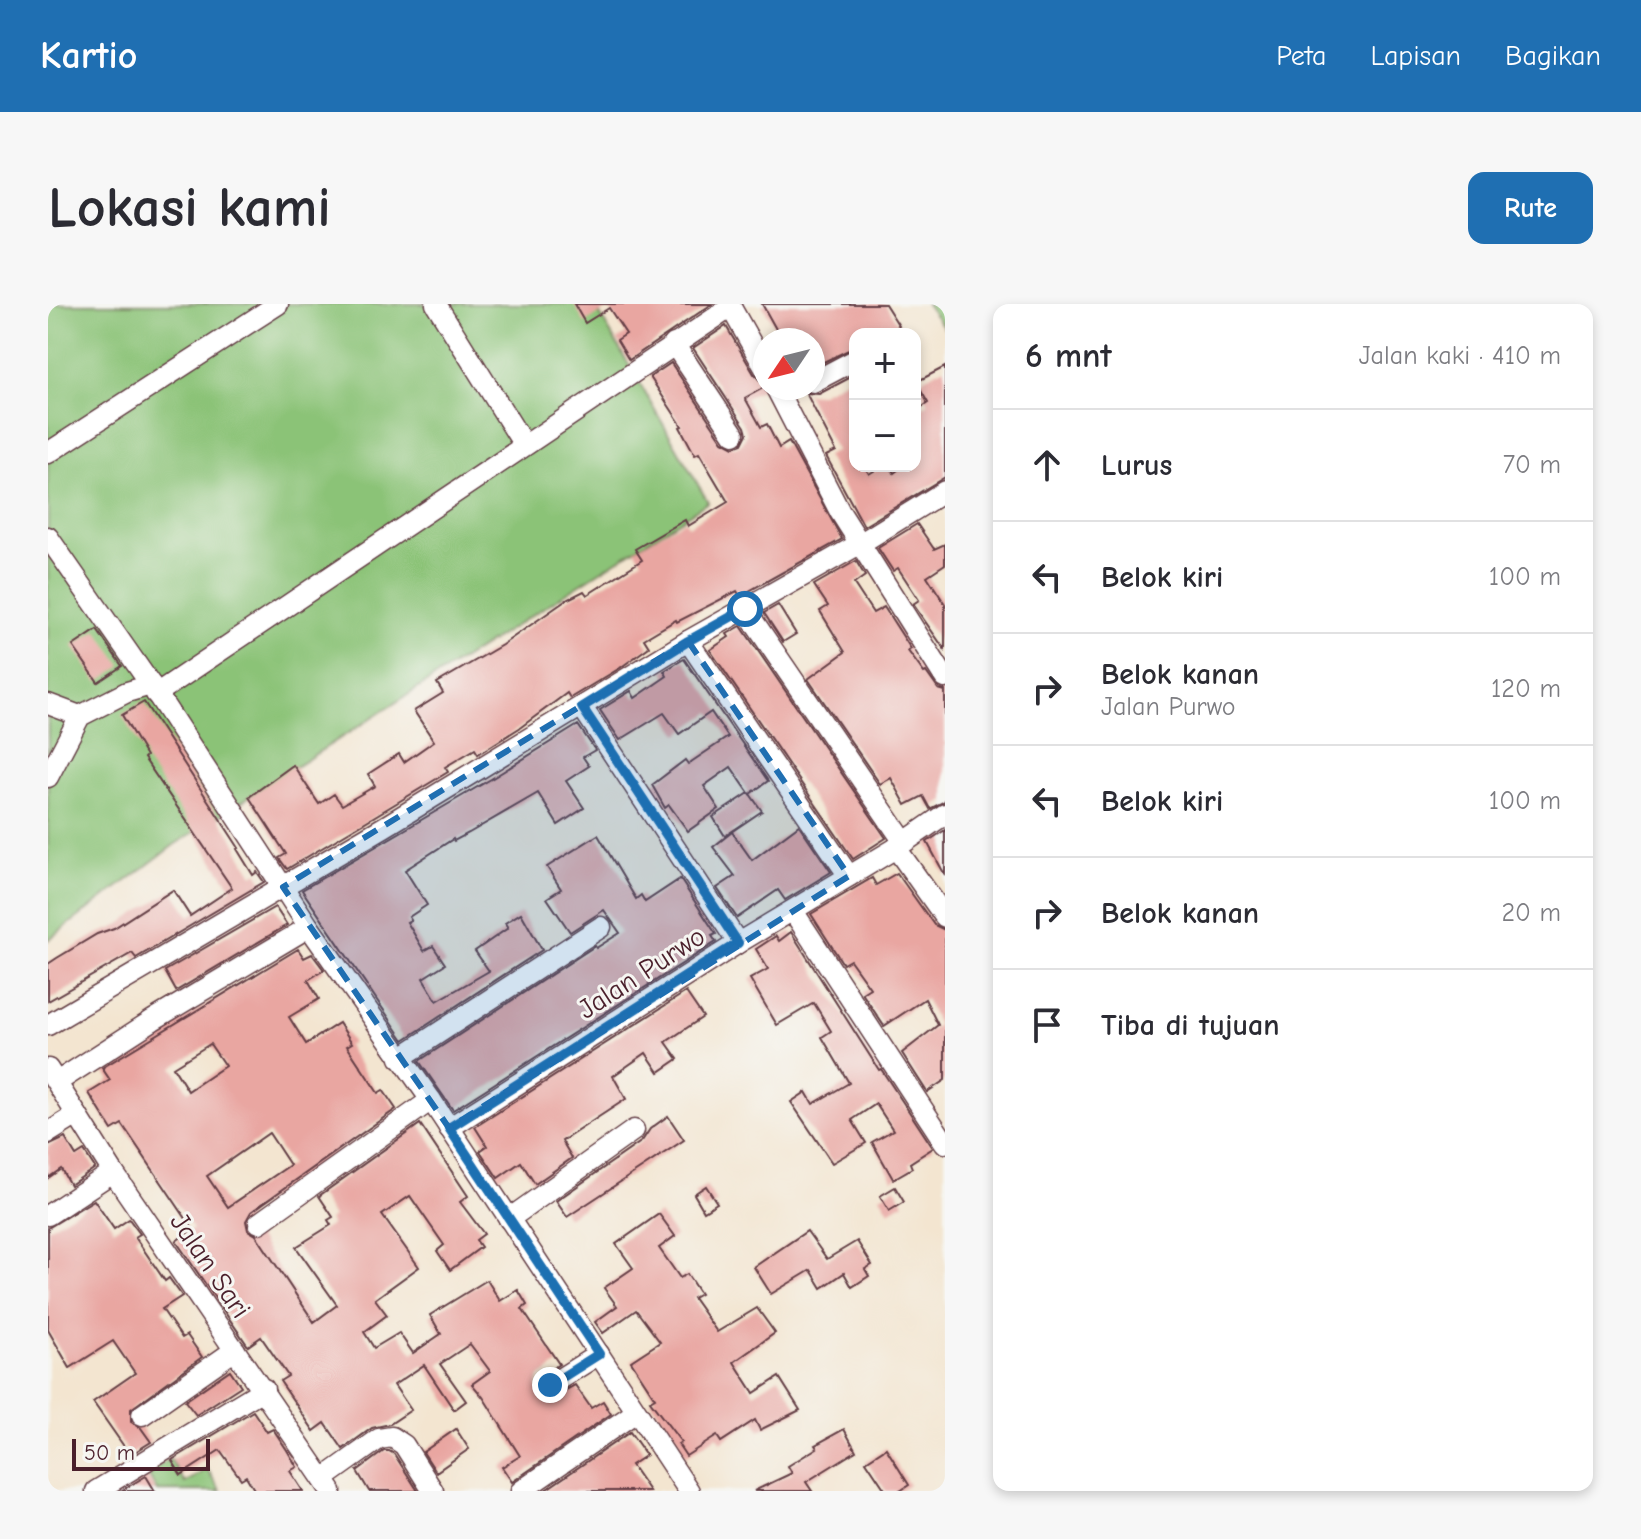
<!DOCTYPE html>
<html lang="id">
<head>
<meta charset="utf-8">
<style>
  body { margin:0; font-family:"Comic Neue",sans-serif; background:#f7f7f7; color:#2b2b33 }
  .controls { position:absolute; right:24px; top:24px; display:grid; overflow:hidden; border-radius:16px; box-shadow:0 4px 12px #0003 }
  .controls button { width:72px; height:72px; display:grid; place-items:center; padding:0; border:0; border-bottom:2px solid #e1e1e2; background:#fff; color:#2b2b33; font:40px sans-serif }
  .compass { position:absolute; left:705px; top:24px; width:72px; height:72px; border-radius:50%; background:#fff; box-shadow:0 4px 12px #0003; rotate:235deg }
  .scale { position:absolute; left:24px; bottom:20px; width:138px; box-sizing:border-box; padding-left:8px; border:4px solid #4a1f2b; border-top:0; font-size:22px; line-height:28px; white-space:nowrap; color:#4a1f2b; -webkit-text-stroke:6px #f6f6f2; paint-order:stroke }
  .stop { position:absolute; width:24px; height:24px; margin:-18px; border:6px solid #1f6fb2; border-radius:50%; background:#fff }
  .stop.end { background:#1f6fb2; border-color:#fff; box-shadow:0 2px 8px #0008 }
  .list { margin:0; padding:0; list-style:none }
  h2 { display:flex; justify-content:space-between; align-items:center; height:104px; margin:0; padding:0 32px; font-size:34px }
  h2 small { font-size:26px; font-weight:400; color:#7c7c81 }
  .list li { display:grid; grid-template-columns:52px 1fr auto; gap:24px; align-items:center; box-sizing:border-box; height:112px; padding:0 32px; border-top:2px solid #e1e1e2 }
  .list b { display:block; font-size:30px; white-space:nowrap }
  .list p { margin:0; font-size:26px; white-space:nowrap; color:#7c7c81 }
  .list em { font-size:26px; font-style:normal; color:#7c7c81 }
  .icon { flex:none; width:44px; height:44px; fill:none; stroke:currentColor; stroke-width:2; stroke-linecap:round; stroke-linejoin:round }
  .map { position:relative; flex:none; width:897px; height:1187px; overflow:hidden; border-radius:16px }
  header { display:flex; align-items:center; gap:48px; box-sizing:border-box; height:112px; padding:0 40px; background:#1f6fb2; color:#fff }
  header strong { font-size:38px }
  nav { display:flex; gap:44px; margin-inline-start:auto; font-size:28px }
  .intro { display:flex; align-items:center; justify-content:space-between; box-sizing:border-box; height:192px; padding:0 48px }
  h1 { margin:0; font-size:56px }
  .button { padding:20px 36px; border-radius:16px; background:#1f6fb2; color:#fff; font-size:28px; font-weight:700 }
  main { display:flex; gap:48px; padding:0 48px }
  aside { flex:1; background:#fff; border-radius:16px; box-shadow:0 4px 12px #0003 }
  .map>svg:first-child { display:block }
  .green { fill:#8bc377; stroke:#6a7151; stroke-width:2 }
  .building { fill:#e9a6a1; fill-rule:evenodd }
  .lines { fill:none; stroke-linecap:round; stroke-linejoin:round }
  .minor-casing { stroke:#633d44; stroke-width:23 }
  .minor { stroke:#fff; stroke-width:20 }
  .route { stroke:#1f6fb2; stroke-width:10 }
  .marked { fill:#1f6fb2; fill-opacity:0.2; stroke:#1f6fb2; stroke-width:6; stroke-dasharray:16 10; stroke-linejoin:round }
  .labels { text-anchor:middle; stroke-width:6; stroke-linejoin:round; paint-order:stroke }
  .street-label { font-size:28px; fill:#4a1f2b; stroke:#f6f6f2 }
</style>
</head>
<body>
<header>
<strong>Kartio</strong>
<nav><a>Peta</a><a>Lapisan</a><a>Bagikan</a></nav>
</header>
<div class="intro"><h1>Lokasi kami</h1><a class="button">Rute</a></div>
<main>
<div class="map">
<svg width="897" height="1187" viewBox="0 0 897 1187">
  <rect width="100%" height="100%" fill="#f6f6f2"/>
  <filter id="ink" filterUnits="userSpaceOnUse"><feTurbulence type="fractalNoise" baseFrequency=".0125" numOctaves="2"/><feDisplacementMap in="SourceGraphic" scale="16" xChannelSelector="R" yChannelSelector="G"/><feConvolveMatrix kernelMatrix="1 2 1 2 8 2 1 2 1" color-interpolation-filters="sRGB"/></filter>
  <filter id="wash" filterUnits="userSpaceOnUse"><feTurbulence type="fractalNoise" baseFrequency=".006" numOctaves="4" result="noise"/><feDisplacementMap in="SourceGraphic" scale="32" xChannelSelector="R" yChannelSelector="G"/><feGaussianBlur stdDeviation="1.8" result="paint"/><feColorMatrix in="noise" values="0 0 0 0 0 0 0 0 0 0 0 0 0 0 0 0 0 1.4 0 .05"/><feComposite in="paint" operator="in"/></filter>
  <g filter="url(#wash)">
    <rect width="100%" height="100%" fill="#f3e5d0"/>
    <!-- green -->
    <g class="green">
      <polygon points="0,0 546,0 660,198 126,541 0,636"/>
      <polygon points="878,0 897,0 897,25"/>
      <polygon points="122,1155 137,1179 159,1165 173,1187 109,1187 99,1169"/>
    </g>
    <g id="blocks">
      <!-- building -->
      <g class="building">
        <polygon points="526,0 664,0 581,56 569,36 578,30 561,4 537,19"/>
        <polygon points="714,0 837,0 851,22 839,30 807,30 807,43 765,63 765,36 734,36"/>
        <polygon points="678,22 706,70 716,81 715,84 697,94 713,123 719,120 731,144 741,138 794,235 692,292 689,287 629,318 628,316 596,335 601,343 572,364 522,394 519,389 473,423 430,450 427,445 397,463 400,468 239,565 231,554 238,550 201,493 245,461 271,500 286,490 294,501 327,482 320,470 351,450 356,458 386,437 366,407 395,389 389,379 454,341 520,295 536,287 539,291 594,256 587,245 637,216 640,222 680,198 651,149 647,151 632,123 634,122 602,73 623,59 675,137 686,143 694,140 699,130 697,123 645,44"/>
        <polygon points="897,63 897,173 816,222 778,152 788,147 758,89 771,90 807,71 807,162 816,162 821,170 834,162 842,162 846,169 855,162 867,162 867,108 880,99 868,78"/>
        <polygon points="869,220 886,245 897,240 897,260 879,272 897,300 897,346 865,300 871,296 850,264 845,267 830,244"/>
        <polygon points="808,257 817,272 806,280 825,309 836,303 863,345 860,347 876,369 878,368 890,385 897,387 897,497 882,505 875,492 858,501 843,474 832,480 760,375 797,348 772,307 780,302 766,281"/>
        <polygon points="730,301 748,330 735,338 716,309"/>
        <polygon points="693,322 838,534 805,555 662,346 681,333 679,330"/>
        <polygon points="49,326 74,362 50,378 25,342"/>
        <polygon points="636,355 720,477 702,490 714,507 677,532 665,513 701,489 683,463 656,482 671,505 640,527 621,501 617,504 604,481 637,456 640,460 680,433 663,408 631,430 616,409 572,436 552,406 583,387 587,394 619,372 616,367"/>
        <polygon points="96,398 191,544 189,545 205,571 209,568 216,578 88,654 84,649 0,697 0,660 9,654 49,630 66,624 125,586 142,612 184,584 96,454 98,452 74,411"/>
        <polygon points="530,421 547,446 535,453 541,462 518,477 536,504 510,521 490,489 421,529 406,537 405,535 357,566 379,601 361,613 363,616 359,618 376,647 385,642 397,660 375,674 389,697 441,667 427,647 460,624 457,619 473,609 494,646 356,736 254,586 443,475"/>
        <polygon points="751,521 783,568 737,596 730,586 689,614 669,584 687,572 665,543 684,528 704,556"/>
        <polygon points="897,526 897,571 879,538"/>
        <polygon points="550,531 588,595 593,591 597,598 632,575 668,630 664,632 668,638 405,806 371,757 547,642 548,644 572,629 556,606 522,628 499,594 513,585 499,563"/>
        <polygon points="849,569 886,621 897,626 897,776 879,788 854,749 890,721 877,695 836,722 814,689 822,684 802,656 795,660 763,610 824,574 828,581"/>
        <polygon points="227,603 239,621 128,687 117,667"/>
        <polygon points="743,628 831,766 833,765 885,844 862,859 864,864 845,875 824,838 845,826 828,800 804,816 818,839 784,859 743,798 758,788 765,800 801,779 774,733 783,727 766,699 729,721 702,675 720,665 708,645 728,632 731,637"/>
        <path d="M250 645 256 654 264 650 276 666 260 676 271 695 241 713 258 740 291 719 304 739 299 742 330 789 335 786 348 805 203 908 198 917 200 926 208 931 266 1018 289 1001 248 943 283 921 280 916 285 913 271 892 372 820 420 892 412 898 436 930 428 936 433 943 402 966 389 947 396 941 362 892 334 911 371 963 327 995 339 1011 316 1028 326 1044 351 1029 365 1049 393 1030 382 1011 439 976 452 997 470 986 479 1001 474 1005 511 1060 491 1074 489 1082 492 1089 503 1094 527 1081 543 1104 555 1097 563 1110 464 1178 454 1163 472 1152 435 1093 424 1080 442 1067 422 1040 392 1060 418 1097 406 1106 376 1061 346 1081 363 1106 342 1120 324 1124 295 1145 277 1119 266 1127 232 1077 240 1072 213 1033 200 1042 128 937 145 925 74 820 64 826 41 789 62 776 54 764ZM162 740 177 762 140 787 125 763ZM221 829 242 861 180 903 159 872Z"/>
        <polygon points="638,688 655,713 618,738 630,755 611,768 598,749 565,772 578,795 514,837 524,854 487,880 473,858 450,874 432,847 439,842 427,823"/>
        <polygon points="620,812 636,836 519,913 508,897 594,837 602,825"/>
        <polygon points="17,834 28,852 36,847 47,864 22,881 13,865 0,874 0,842"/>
        <polygon points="658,882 669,899 656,907 646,890"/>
        <polygon points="847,883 856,898 841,907 832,892"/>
        <polygon points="46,896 66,925 81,915 92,930 87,933 117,977 121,974 134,992 114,1005 134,1034 139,1031 154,1053 83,1105 83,1118 93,1124 103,1138 82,1151 45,1098 87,1069 65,1037 22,1064 0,1026 0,924"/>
        <polygon points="611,910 627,932 611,944 632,974 639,970 652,990 645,994 669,1028 709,1004 727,1029 686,1058 706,1089 731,1073 752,1106 712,1126 707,1116 673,1138 669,1132 638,1152 630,1140 633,1138 602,1097 607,1094 583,1057 612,1038 588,1006 555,1029 547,1018 569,1002 556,984 585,964 568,940"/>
        <polygon points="759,927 779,955 809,937 824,961 817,965 821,972 804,983 796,969 774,984 763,966 723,990 706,963"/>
        <polygon points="182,1066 193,1082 148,1111 137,1097"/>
        <polygon points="205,1107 219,1128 225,1125 239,1146 249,1163 242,1167 255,1187 207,1187 198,1172 193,1175 172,1146 133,1171 124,1156"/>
        <polygon points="408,1125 421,1145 388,1168 375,1148"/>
        <polygon points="796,1125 808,1147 758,1178 764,1187 706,1187 744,1169 740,1162 769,1144 767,1141"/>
        <polygon points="582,1128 598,1151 583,1161 601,1187 496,1187"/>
        <polygon points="838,1144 861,1181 852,1187 838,1187 818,1157"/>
        <polygon points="336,1147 341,1147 346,1150 370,1187 321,1187 309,1167"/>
        <polygon points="98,1172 107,1187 73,1187"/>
      </g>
    </g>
  </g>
  <g filter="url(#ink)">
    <use href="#blocks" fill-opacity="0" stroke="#633d44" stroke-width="2"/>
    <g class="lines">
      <!-- minor casing -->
      <g class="minor-casing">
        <g id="minor">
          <polyline points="388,0 476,141"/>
          <polyline points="681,0 717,64"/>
          <polyline points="626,40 686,130"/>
          <polyline points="765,78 807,56"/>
          <polyline points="728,84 792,208 897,374"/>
          <polyline points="0,149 230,0"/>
          <polyline points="0,233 103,381 261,623 383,796 641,1187"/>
          <polyline points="697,305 856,538"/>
          <polyline points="640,337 801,572"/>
          <polyline points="108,390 683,3"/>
          <polyline points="0,400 32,412"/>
          <polyline points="534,403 690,639"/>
          <polyline points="0,473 32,412 79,388 103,381"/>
          <polyline points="848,544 897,613"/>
          <polyline points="745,607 897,839"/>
          <polyline points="0,721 336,523 640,337 813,239 897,187"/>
          <polyline points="352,754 553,623"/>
          <polyline points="0,765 65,868 283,1187"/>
          <polyline points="9,778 105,716 261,623"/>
          <polyline points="401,824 690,639 848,544 897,510"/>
          <polyline points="0,829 29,811"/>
          <polyline points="0,911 65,868"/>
          <polyline points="461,915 586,826"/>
          <polyline points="211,919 383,796"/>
          <polyline points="502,1081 551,1050"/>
          <polyline points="94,1111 187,1046"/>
          <polyline points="275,1175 331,1135 344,1133 356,1141 385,1187"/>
          <polyline points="48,1187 216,1085"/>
          <polyline points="473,1187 588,1108"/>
        </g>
      </g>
      <!-- minor -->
      <use href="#minor" class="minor"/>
    </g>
  </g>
  <g class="lines" filter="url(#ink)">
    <!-- route -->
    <polyline class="route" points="502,1081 551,1050 401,824 690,639 534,403 640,337 697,305"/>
  </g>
  <!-- marked area -->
  <path class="marked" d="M640 337 801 572 401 824 235 583Z"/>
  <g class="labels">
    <!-- street labels -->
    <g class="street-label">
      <text transform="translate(593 668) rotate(-33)" y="10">Jalan Purwo</text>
      <text transform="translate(163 961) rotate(56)" y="10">Jalan Sari</text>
    </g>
  </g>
</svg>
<div class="controls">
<button>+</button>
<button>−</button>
</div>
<svg class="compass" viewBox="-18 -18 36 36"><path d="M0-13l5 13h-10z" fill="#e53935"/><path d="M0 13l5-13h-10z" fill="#7c7c81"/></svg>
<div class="scale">50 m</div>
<div class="stop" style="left:697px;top:305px"></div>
<div class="stop end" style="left:502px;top:1081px"></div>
</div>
<aside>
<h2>6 mnt<small>Jalan kaki · 410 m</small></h2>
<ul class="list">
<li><svg class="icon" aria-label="ahead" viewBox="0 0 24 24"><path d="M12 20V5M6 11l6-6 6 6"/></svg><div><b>Lurus</b></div><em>70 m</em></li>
<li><svg class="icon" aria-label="left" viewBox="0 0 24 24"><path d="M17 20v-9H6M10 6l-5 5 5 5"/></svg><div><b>Belok kiri</b></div><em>100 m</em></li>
<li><svg class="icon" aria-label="right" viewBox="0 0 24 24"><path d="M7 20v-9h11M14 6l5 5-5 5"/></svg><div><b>Belok kanan</b><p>Jalan Purwo</p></div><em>120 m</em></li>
<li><svg class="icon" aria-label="left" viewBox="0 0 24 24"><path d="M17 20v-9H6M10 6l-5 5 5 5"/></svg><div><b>Belok kiri</b></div><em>100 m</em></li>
<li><svg class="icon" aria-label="right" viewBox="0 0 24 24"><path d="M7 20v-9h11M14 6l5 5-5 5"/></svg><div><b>Belok kanan</b></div><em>20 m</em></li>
<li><svg class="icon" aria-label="arrive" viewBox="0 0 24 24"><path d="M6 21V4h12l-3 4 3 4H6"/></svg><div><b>Tiba di tujuan</b></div></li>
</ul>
</aside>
</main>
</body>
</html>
